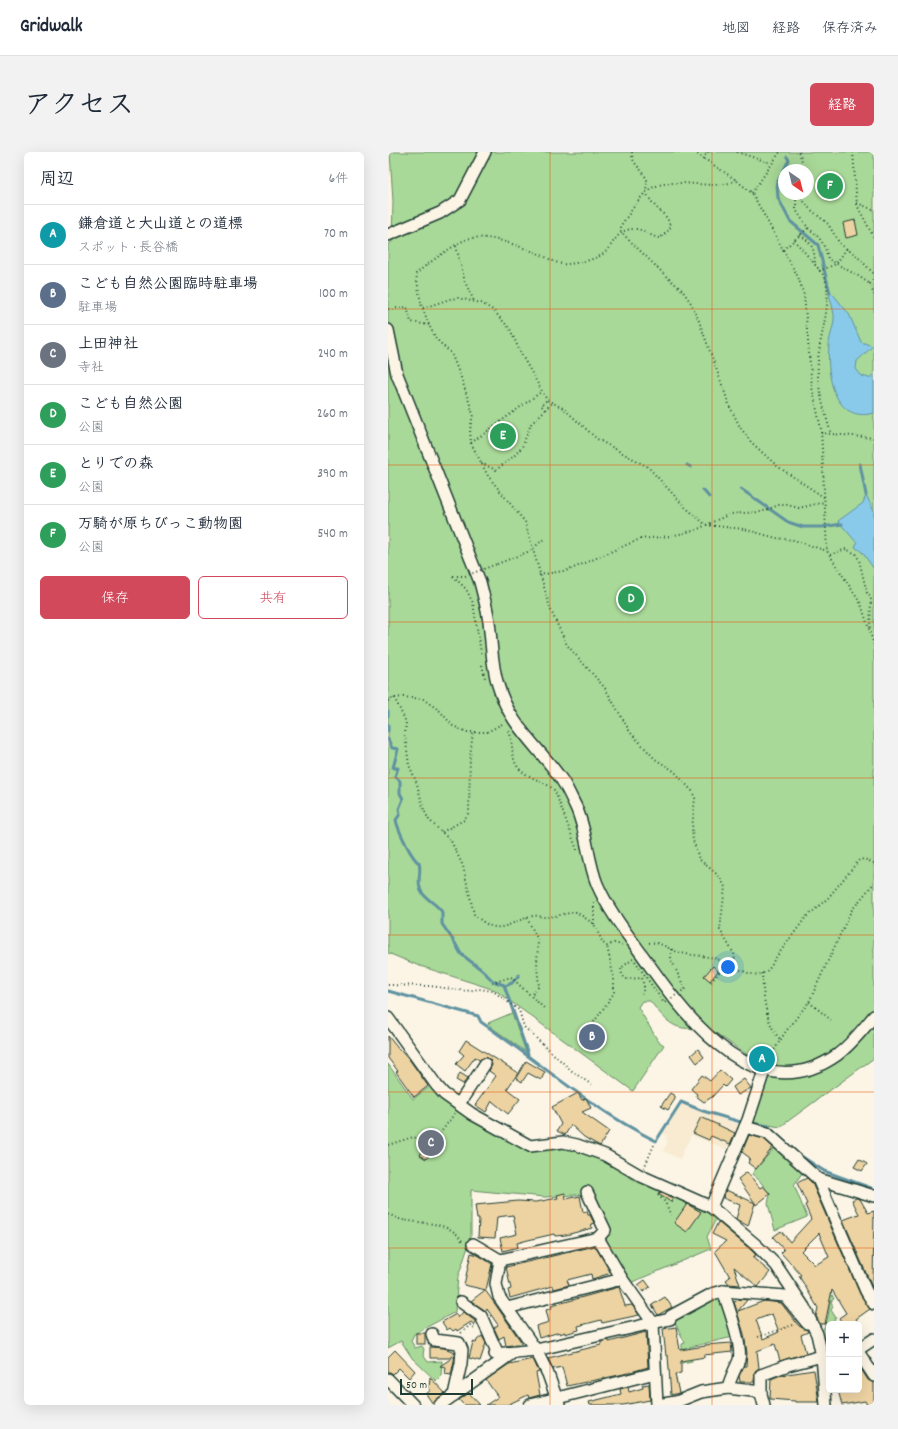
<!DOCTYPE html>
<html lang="ja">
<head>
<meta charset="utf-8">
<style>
  body { margin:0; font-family:Dekko,"Klee One",sans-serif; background:#f2f2f3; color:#1f2937 }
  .controls { position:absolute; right:12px; bottom:12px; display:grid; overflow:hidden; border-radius:6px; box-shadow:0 4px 16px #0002 }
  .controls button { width:36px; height:36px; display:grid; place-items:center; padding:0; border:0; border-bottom:1px solid #e0e1e3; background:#fff; color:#1f2937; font:20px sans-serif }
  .compass { position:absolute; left:390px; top:12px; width:36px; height:36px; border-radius:50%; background:#fff; box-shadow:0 4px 16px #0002; rotate:145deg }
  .scale { position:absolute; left:12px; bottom:10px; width:73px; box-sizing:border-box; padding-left:4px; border:2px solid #1f3d34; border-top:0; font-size:11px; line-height:14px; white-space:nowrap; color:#1f3d34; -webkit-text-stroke:3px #fcf5e5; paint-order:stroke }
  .you { position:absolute; left:340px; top:815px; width:14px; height:14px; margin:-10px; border:3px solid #fff; border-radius:50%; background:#1a73e8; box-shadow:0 0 0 6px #1a73e833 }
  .badge { display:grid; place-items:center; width:26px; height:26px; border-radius:50%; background:#d1495b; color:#fff; font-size:13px; font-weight:700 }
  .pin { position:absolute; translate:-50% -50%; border:2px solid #fff; box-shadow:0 1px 4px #0006 }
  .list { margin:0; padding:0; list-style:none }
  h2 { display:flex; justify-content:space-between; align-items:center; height:52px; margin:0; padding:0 16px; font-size:17px }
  h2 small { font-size:13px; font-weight:400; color:#747a83 }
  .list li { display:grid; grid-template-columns:26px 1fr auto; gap:12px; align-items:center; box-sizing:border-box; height:60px; padding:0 16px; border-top:1px solid #e0e1e3 }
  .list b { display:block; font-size:15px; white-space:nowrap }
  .list p { margin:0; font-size:13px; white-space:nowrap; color:#747a83 }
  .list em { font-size:13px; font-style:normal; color:#747a83 }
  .actions { display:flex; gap:8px; padding:12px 16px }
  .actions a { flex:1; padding:9px 0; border:1px solid #d1495b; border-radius:6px; text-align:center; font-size:14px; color:#d1495b }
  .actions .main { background:#d1495b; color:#fff }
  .map { position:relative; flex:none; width:486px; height:1253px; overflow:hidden; border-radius:6px }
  header { display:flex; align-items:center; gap:24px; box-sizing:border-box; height:56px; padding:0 20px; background:#fff; border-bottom:1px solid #e0e1e3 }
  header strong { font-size:19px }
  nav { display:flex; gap:22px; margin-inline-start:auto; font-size:14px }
  .intro { display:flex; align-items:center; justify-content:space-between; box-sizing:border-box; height:96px; padding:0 24px }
  h1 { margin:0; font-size:28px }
  .button { padding:10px 18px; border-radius:6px; background:#d1495b; color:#fff; font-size:14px; font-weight:700 }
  main { display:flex; gap:24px; padding:0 24px }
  aside { flex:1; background:#fff; border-radius:6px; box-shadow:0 4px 16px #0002 }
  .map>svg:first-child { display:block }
  .built { fill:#f8ebd1 }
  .green { fill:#a9d998; stroke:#648b66; fill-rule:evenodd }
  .water { fill:#89caea; stroke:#5f92a1 }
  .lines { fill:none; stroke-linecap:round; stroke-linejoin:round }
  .stream { stroke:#5f92a1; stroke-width:3 }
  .building { fill:#eed3a2; stroke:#1f3d34; fill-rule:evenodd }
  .minor-casing { stroke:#1f3d34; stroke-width:14 }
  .path { stroke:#1f3d34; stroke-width:2; stroke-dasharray:1 3; stroke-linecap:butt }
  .minor { stroke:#fcf5e5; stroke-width:11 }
  .path-bridge { stroke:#1f3d34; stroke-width:2; stroke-dasharray:1 3; stroke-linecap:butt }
  .grid { fill:none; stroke:#e8590c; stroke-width:1; stroke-opacity:0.55 }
</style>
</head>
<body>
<header>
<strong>Gridwalk</strong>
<nav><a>地図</a><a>経路</a><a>保存済み</a></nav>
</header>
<div class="intro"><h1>アクセス</h1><a class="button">経路</a></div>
<main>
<aside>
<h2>周辺<small>6件</small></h2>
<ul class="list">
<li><span class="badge" style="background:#0f9aa8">A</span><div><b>鎌倉道と大山道との道標</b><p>スポット · 長谷橋</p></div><em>70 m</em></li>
<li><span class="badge" style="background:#5c6f8a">B</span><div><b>こども自然公園臨時駐車場</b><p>駐車場</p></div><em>100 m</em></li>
<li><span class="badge" style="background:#6b7280">C</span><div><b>上田神社</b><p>寺社</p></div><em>240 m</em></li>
<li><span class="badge" style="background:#2e9e5b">D</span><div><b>こども自然公園</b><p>公園</p></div><em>260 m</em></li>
<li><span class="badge" style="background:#2e9e5b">E</span><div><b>とりでの森</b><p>公園</p></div><em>390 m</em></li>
<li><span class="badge" style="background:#2e9e5b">F</span><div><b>万騎が原ちびっこ動物園</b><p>公園</p></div><em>540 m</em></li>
</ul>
<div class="actions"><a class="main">保存</a><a>共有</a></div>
</aside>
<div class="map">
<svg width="486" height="1253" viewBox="0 0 486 1253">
  <rect width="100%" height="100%" fill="#fcf5e5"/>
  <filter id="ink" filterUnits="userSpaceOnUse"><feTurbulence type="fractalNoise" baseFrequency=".025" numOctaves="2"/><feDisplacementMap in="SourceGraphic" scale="8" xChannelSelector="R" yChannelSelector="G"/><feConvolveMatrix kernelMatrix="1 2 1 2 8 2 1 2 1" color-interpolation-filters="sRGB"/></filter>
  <g filter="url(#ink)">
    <!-- built -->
    <polygon class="built" points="293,951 353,973 342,999 303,983 292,1007 275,999 280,989 277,987 279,984 274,981"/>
    <!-- green -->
    <g class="green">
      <path d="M2 0H486V906L392 975 364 970 377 931 378 910 361 904 316 873C288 883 278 869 262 849H254L250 855 270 889 276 893 245 939 107 838 29 813 0 801V92L4 90 5 49ZM396 18H420V42H396Z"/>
      <polygon points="124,861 138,900 103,875 100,871"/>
      <polygon points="0,912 25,947 45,932 141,997 176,993 216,1004 303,1049 328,1067 319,1085 323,1097 242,1131 215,1085 202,1042 157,1045 83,1038 83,1086 70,1125 67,1160 26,1182 23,1189 27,1196 34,1194 36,1197 35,1203 40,1210 54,1209 53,1224 48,1229 24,1206 13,1189 0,1196"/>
      <polygon points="386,996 414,1021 406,1033 419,1065 387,1078 380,1052 382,1042 371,1028 364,1022"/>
      <path d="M442 1139 446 1147 443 1149 445 1155 443 1158 448 1166 446 1167 448 1172H441V1185L435 1186 433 1181C438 1173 442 1161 441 1152 441 1146 439 1145 442 1139Z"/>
      <polygon points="334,1141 345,1185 302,1195 304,1209 294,1211 294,1192 297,1191 285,1167"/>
    </g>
    <!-- water -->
    <g class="water">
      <path d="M444 141 461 162 473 190 485 194 469 209 468 217 474 224 481 226 486 222V261C446 272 438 223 441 193 441 184 447 173 446 163 445 156 443 149 441 142Z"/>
      <polygon points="478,343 486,359 486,417 474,400 467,395 469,391 450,369 475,351"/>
    </g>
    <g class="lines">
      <!-- stream -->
      <g class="stream">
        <polyline points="399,5 401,8 389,31 390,46 402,69 430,93 442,141"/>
        <polyline points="472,312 478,343"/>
        <polyline points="299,313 303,315"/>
        <polyline points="353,337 400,370 415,375 434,375 454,372"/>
        <polyline points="315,338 321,345"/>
        <polyline points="0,559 0,564"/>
        <polyline points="0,572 0,579"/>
        <path d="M0 587 4 596 10 597 5 616H10L7 624 12 629V641L15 647 11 657 12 662 8 668C10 678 24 707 31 711 34 721 28 729 33 739 38 748 48 751 54 760V772L67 791 73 802 94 818 105 829 116 833 140 902"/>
        <polyline points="117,834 124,831 131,823"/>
        <path d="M0 839 90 864 93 870C151 910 205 958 268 989L293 950 315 959 356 971"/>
        <polyline points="362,971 380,974 410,1002 436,1019 483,1036"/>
      </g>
    </g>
    <!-- building -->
    <g class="building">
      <polygon points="467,68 470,83 458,86 455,71"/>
      <polygon points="325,814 330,819 322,829 316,824"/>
      <polygon points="0,884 12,899 13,898 21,907 40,934 26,945 8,920 10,919 0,906"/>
      <polygon points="78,888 130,921 119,937 132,947 120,962 104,949 98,960 87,953 108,924 101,919 104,913 103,909 98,905 91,908 87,905 77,919 68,912 76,903 71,899"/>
      <polygon points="310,897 316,905 309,911 303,903"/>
      <polygon points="138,909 157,920 153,928 140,921 134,930 128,926"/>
      <polygon points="332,918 343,928 337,935 335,933 324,945 316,950 308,944 309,942 303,937 314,923 322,929"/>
      <polygon points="72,921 80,926 75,932 68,928"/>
      <polygon points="356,927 363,936 350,943 345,935"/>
      <polygon points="190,941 194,948 198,946 203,956 194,960 221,979 212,994 196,985 183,973 177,983 169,979 173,972 164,955"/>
      <polygon points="282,941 287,944 287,947 280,958 273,954"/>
      <polygon points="313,965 347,981 342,992 323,984 321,988 305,981"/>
      <polygon points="361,983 376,987 385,995 368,1017 360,1011 362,1006 354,1000"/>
      <polygon points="36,996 43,1001 38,1007 32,1003"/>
      <polygon points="471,1007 479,1012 474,1019 466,1015"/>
      <polygon points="359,1020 372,1036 375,1034 382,1042 368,1053 367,1051 360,1074 348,1067 352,1053 335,1046 338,1038 367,1051 350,1027"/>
      <path d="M419 1026 424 1031 472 1142 482 1157 468 1167 471 1172H455L451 1166 458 1161 444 1138 437 1172H432L428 1164 430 1156 411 1124 413 1123 393 1101 396 1098 385 1085 393 1079 402 1090 423 1067 417 1053 419 1052 409 1031ZM431 1081 441 1105 427 1113 413 1099Z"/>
      <polygon points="271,1040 285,1046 283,1050 270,1042"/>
      <polygon points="177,1041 178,1047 192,1044 195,1060 199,1059 200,1063 202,1063 206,1071 203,1072 204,1076 178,1083 167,1084 166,1082 140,1088 129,1091 130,1095 115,1099 112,1086 129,1082 125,1063 109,1065 107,1086 90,1085 91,1067 89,1067 87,1053 130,1049 148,1050 170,1046 169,1043"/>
      <polygon points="468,1046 472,1047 480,1061 486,1059 485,1137 455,1068 471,1062 464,1048"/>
      <polygon points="299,1052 313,1060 299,1080 286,1071"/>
      <polygon points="330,1070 363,1098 368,1103 364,1105 382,1120 370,1135 346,1115 352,1133 341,1132 338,1128 342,1125 327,1099 338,1089 324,1082"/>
      <polygon points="207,1094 223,1121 204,1127 203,1122 179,1128 181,1133 170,1136 166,1137 165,1134 122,1146 120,1138 123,1137 118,1115"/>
      <polygon points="83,1101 90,1103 104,1112 98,1138 76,1133"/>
      <polygon points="257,1128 262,1135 255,1140 250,1133"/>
      <polygon points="231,1135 237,1154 244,1153 251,1163 214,1171 213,1168 190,1174 191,1178 177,1182 177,1180 172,1182 172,1180 151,1186 148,1174 161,1170 158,1158 164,1156 163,1154"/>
      <polygon points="97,1138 107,1152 134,1191 118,1194 116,1184 111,1187 106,1176 110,1173 99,1157 98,1159 83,1149"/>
      <polygon points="277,1145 284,1155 270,1163 264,1153"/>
      <path d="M353 1147 359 1148 350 1159 376 1149 393 1151 411 1174 419 1178 420 1180 413 1183 418 1201 392 1209 387 1192 369 1199 371 1216 367 1219 366 1230H352L351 1224 356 1214H358L359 1201 356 1182 346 1150ZM384 1162 391 1180 375 1187 368 1168Z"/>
      <polygon points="75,1160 87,1169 87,1173 83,1170 69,1179 68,1177 65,1179 62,1176 59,1178 54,1170 68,1162 70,1166"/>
      <polygon points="288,1175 292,1198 317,1194 317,1193 343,1191 344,1200 316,1203 317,1205 293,1209 293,1221 287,1222 291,1241 283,1243 280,1204 278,1204 275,1177"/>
      <polygon points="258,1180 260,1215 236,1222 179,1234 174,1215 165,1217 160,1206 213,1193 213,1190 221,1188 221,1190"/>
      <rect x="28" y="1181" width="9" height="11"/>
      <polygon points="94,1184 98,1191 92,1209 81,1206 85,1190 88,1191 89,1188"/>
      <polygon points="42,1195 56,1196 67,1200 62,1206 42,1206"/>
      <polygon points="7,1198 27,1219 21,1226 11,1216 5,1222 0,1219 0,1205"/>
      <polygon points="67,1204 63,1223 57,1222 58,1215 52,1214"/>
      <polygon points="145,1207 151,1220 148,1221 152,1243 141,1246 140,1243 119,1253 98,1253 110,1245 98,1228 121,1212"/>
      <polygon points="471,1214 480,1228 486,1231 486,1253 479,1253 477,1249 454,1253 450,1238 471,1238"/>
      <polygon points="426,1218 431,1250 407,1250 407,1249 382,1247 383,1227 393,1223"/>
      <polygon points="42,1225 57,1241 48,1248 45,1252 38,1242 43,1238 41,1236"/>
      <polygon points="261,1232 262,1248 235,1253 202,1253 201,1250 233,1242 232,1237 240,1235 241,1240 255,1236 254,1233"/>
      <polygon points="81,1241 92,1253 76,1253 71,1248"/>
    </g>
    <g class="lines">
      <!-- minor casing -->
      <g class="minor-casing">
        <g id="minor">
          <polyline points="0,83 52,61 72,48 97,0"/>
          <path d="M0 178 9 222 92 430C96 446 101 462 102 479 104 497 104 515 110 533 122 574 148 592 171 624 178 633 182 643 187 653 199 677 199 707 209 732 222 762 244 788 262 814 303 872 371 958 449 903 464 892 475 877 486 864"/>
          <polyline points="0,866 49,934 56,942 84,962 142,994 175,990 189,993 217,1003 253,1024 323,1055 368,1093 388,1113 416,1155 429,1182 434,1204 438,1253"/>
          <polyline points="71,952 97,912"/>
          <polyline points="357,975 379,981 430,1027 486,1044"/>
          <polyline points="430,1027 478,1139 486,1152"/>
          <polyline points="199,1040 217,1078 210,1086"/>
          <polyline points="323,1055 360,968 376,919"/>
          <polyline points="85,1092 112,1108 210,1086 234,1127 265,1171 269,1253 288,1250 313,1240 340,1236 373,1240"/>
          <polyline points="112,1108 108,1132 111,1145 148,1198 160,1222 171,1253"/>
          <path d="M335 1139C340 1153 355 1194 351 1208 347 1218 342 1226 340 1236"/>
          <polyline points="73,1150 93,1164 110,1202"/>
          <polyline points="119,1156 234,1127"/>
          <polyline points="44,1182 46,1188 71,1191 74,1198 73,1211 66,1243"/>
          <polyline points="471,1197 486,1187"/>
          <polyline points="471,1201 486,1224"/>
          <polyline points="107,1202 148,1198 282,1167 283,1164 324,1142 335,1139 397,1144 419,1171"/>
          <polyline points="0,1227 25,1253"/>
          <polyline points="52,1253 123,1202"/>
          <polyline points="142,1253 267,1221"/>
          <polyline points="376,1253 373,1242 373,1223 400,1213 434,1204"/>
        </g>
      </g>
      <!-- path -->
      <g class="path">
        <path d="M244 0C243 11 253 16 257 24 261 29 258 33 258 39 258 42 262 47 264 50 270 60 282 63 282 77L272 86C262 85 257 77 247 77 229 76 226 93 215 102 206 108 191 111 180 112 171 114 157 104 149 101 130 94 104 83 83 86 73 87 36 114 28 122L33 152 41 173 48 187 63 201 74 228 85 262 82 278 83 291 100 324 137 370 163 459 179 493 217 536 242 580 267 607 286 619 304 639 307 646 304 677 305 688 311 707 332 725 337 735 332 778 346 802 348 816"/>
        <polyline points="306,0 348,28 364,41 410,125 416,143 424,235 433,277 439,399 473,452 486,493"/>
        <polyline points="349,0 383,11"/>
        <polyline points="411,0 414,9"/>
        <polyline points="465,0 469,53 486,86"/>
        <polyline points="315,7 320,0"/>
        <path d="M348 28C323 42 280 19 257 41 248 50 241 63 233 73V80L279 125 294 138 303 151 311 169 342 255 352 275 363 290 389 314 437 346"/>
        <polyline points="364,41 392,0"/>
        <polyline points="408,42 408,46"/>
        <polyline points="469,51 486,58"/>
        <path d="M420 76C432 85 437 92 440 107L472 125 482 132"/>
        <path d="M412 83C425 91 427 99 427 114"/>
        <path d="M406 88C411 94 436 122 437 126 445 151 431 184 430 210 428 234 437 260 443 282"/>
        <polyline points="68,94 77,130 86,149"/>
        <polyline points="395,98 420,76 408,58 408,46 414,47 422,57 440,72 452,92 469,104 486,122"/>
        <polyline points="431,119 448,112 459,96"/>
        <polyline points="486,124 482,132 486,143"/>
        <polyline points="35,156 62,147 70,146 93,151 105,158 122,177 133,202 159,248 175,256 209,287 260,315 297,355 318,373 342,362 373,360 391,353 399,353 411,356 437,350"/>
        <polyline points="0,157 19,155 23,170 41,173"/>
        <polyline points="157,258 153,253 159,248"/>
        <polyline points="433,281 486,286"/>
        <polyline points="83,291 153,240"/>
        <polyline points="93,311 108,318 126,304 134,295 143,272 165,250"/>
        <polyline points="442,403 458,397 468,402 471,408 479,441 483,446 482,477"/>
        <polyline points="109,412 142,399 157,386"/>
        <polyline points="151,423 181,418 252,387 283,384 308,378 318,373 356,377 388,386 406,388 439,399"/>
        <polyline points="65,424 78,437 85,451 93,501"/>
        <polyline points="65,424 77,424"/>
        <polyline points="94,513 97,526"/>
        <polyline points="7,546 15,545 35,547 52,559 65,574 79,580 99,580 116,571"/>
        <path d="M0 549 6 545 18 570 17 583 21 613 28 629 36 658 41 668 63 689 75 714 86 762C111 787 119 770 145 764 149 763 153 765 157 765 167 765 178 761 188 760L206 772 215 791 219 794 226 791 234 793"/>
        <path d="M121 579C125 589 123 600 127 610 133 626 156 627 167 639L189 698"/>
        <polyline points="54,680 76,668 81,660 82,605 85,580"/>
        <polyline points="139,766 150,788 149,815 151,834 143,844"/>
        <polyline points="206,772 206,751"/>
        <path d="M261 791C272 789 280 797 290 800 302 804 316 803 329 807 348 813 374 838 386 808L418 765 440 746 471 708 476 707 486 711"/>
        <polyline points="283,797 283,807 287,816"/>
        <polyline points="245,807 233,816 234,823 238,827 254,826 256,835 254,842"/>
        <path d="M374 821C375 841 377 873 393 888"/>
        <polyline points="323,830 339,811"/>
        <polyline points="104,831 123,825 158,858"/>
        <polyline points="0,833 42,834 78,839 91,837 105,839 131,858 136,875 185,920 204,933"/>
        <polyline points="421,850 443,868"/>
        <polyline points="206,870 226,841 226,827 219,794"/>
        <polyline points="380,908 398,879 421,850 463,759 486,731"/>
        <polyline points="0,993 25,985 44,991"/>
        <polyline points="40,998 67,961"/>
        <polyline points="256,1016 266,993"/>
        <polyline points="270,1043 277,1050 283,1063"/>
        <path d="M0 1062C5 1064 10 1067 15 1068 35 1072 65 1069 75 1091"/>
        <polyline points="73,1181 82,1173 87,1176"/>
        <polyline points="370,1185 408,1172"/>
      </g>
      <!-- minor -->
      <use href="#minor" class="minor"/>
      <!-- path-bridge -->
      <g class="path-bridge">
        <polyline points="77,424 109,412"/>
        <polyline points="247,809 276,851 297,837 287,816"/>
      </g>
    </g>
  </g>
  <!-- grid -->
  <path class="grid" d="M162 0V1253M324 0V1253M0 157H486M0 313H486M0 470H486M0 626H486M0 783H486M0 940H486M0 1096H486"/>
</svg>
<div class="controls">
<button>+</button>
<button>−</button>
</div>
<svg class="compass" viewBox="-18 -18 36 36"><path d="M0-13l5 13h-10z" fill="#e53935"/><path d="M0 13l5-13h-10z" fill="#747a83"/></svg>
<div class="scale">50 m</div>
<div class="you"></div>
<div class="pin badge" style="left:374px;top:907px;background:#0f9aa8">A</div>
<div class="pin badge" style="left:204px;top:885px;background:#5c6f8a">B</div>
<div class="pin badge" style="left:43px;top:991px;background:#6b7280">C</div>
<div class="pin badge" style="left:243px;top:447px;background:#2e9e5b">D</div>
<div class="pin badge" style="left:115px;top:284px;background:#2e9e5b">E</div>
<div class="pin badge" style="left:442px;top:34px;background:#2e9e5b">F</div>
</div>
</main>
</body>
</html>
